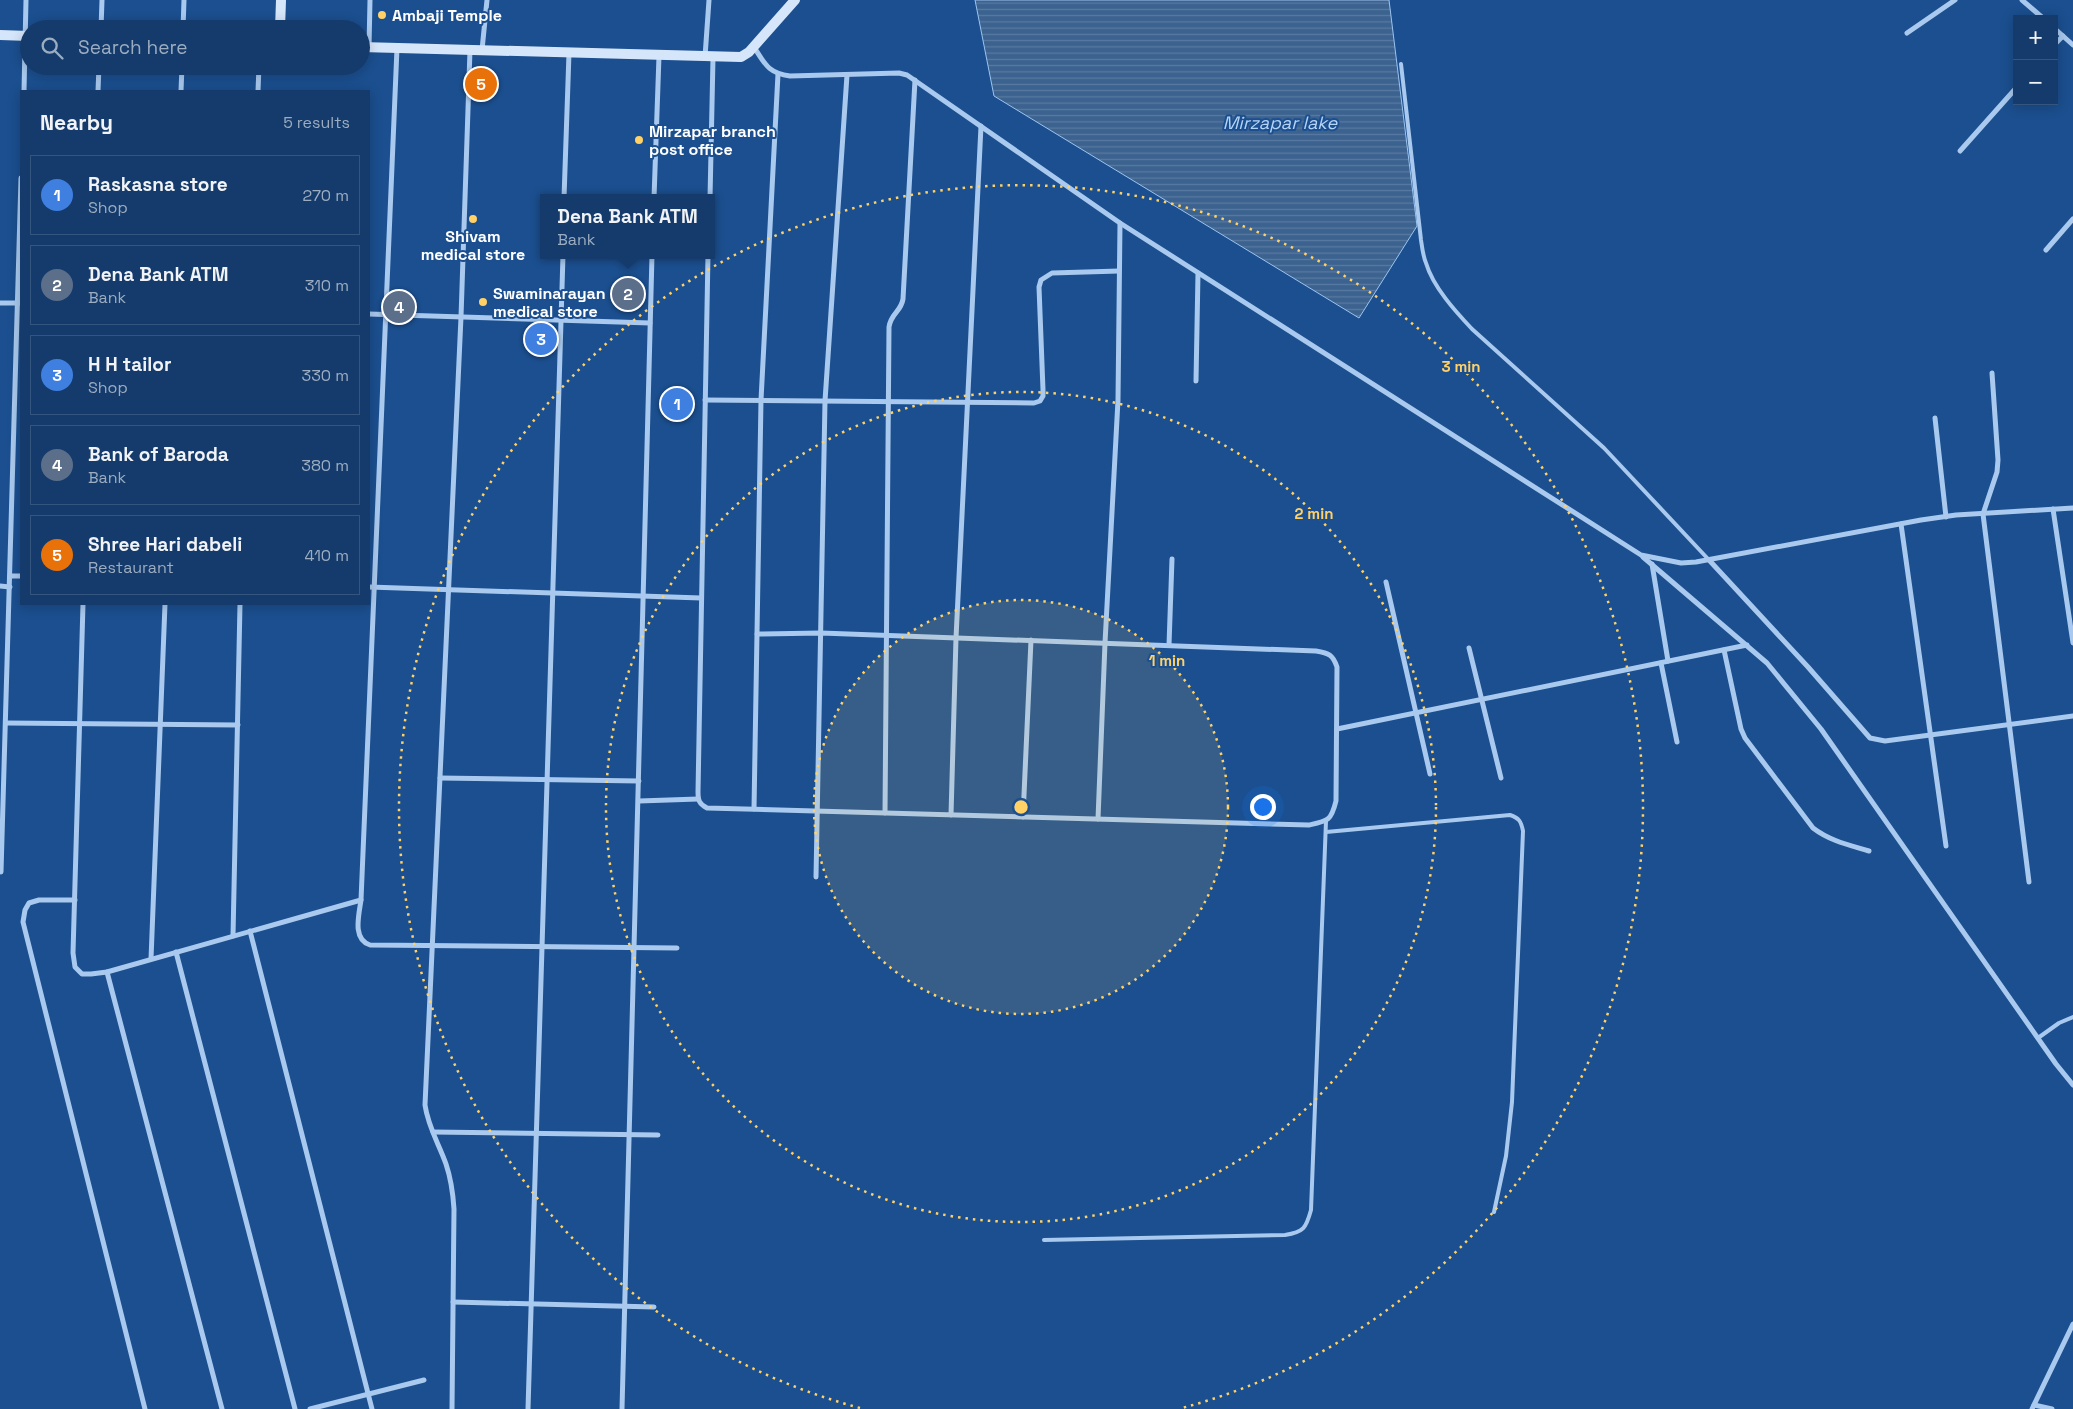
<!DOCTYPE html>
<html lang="en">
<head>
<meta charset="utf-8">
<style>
  body { margin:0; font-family:"Space Grotesk",sans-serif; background:#214673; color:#f1f3f6 }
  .controls { position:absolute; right:15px; top:15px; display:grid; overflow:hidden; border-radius:0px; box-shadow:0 2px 12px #0003 }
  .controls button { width:45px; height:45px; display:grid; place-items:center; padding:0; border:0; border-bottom:1px solid #33557e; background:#143b6b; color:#f1f3f6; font:25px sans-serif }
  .you { position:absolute; left:1262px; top:806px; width:18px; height:18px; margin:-12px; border:4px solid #fff; border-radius:50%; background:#1a73e8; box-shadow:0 0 0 8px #1a73e833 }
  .badge { display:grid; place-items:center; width:32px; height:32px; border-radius:50%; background:#90b9f0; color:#fff; font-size:16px; font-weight:700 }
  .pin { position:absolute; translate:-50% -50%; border:2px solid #fff; box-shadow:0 1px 5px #0006 }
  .popup { position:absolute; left:540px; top:194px; width:175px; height:65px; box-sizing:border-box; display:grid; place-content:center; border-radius:0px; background:#143b6b; filter:drop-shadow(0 1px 4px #0005); font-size:16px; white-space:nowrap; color:#9dadc1 }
  .popup b { font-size:19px; color:#f1f3f6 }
  .popup::after { content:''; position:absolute; left:50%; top:100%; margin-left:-10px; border:10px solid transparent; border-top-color:#143b6b }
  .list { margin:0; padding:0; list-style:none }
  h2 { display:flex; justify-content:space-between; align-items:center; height:65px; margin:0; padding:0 20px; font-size:21px }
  h2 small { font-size:16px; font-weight:400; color:#9dadc1 }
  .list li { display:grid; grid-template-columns:32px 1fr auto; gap:15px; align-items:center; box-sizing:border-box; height:80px; margin:0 10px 10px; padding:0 10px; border:1px solid #33557e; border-radius:0px }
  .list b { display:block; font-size:19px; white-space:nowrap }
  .list p { margin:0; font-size:16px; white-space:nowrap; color:#9dadc1 }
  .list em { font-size:16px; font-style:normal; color:#9dadc1 }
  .icon { flex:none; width:28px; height:28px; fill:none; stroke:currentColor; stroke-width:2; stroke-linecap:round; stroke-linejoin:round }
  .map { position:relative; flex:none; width:2073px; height:1409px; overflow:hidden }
  .search { position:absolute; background:#143b6b; box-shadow:0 2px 12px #0003; left:20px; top:20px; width:350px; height:55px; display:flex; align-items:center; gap:12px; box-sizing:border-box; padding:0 18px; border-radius:28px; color:#9dadc1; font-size:19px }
  .panel { position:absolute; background:#143b6b; box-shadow:0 2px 12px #0003; left:20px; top:90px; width:350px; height:515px; border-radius:0px }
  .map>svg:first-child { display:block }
  .water { fill:url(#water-rules); stroke:#9cc4f0 }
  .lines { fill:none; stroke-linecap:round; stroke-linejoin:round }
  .lane { stroke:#a9c9ee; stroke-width:4 }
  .street { stroke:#a9c9ee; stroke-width:5 }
  .secondary { stroke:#d6e6fa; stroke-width:10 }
  .ring { fill:none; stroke:#ffd166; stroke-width:2.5; stroke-dasharray:2.5 5 }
  .poi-dot { fill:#ffd166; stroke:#1b4f8f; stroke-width:2 }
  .labels { text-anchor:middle; stroke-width:4; stroke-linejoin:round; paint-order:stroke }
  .poi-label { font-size:16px; font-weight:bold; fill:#fff; stroke:#1b4f8f; text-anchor:start }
  .water-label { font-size:18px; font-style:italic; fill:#b5d3f5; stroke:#1b4f8f }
  .centre { fill:#ffd166; stroke:#1b4f8f; stroke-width:2.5 }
  .ring-label { font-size:15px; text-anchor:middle; font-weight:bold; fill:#ffd166; stroke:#1b4f8f; stroke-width:4; stroke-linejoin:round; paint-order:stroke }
</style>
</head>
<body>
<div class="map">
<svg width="2073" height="1409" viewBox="0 0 2073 1409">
  <defs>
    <pattern id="water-rules" width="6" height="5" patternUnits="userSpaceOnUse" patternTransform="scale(1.25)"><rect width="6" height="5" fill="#3c6290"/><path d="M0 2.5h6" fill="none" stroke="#597aa1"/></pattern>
  </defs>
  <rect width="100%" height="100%" fill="#1b4f8f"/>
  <!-- water -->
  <polygon class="water" points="975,0 1389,0 1417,226 1359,318 994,96"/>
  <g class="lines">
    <!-- lane -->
    <g class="lane">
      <path d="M1401 64 1421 240C1422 247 1423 256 1426 263 1433 287 1456 312 1472 329L1604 448 1709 560"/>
      <path d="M1326 832 1510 815C1519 818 1521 821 1523 831L1512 1102 1506 1156 1494 1212"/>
      <polyline points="2038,1038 2059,1023 2073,1017"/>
      <path d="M1044 1240 1285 1235C1304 1232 1306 1228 1311 1210L1326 821"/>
    </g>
    <!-- street -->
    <g class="street">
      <polyline points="2022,0 2044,19"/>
      <polyline points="2054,28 2073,45"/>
      <polyline points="101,29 102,0"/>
      <polyline points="183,29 184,0"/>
      <polyline points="1907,33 1955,0"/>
      <polyline points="2054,45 2063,36"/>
      <polyline points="369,47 370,0"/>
      <path d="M754 47C765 64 768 73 790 76L899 73 907 75 1120 223 1641 555 1681 563 1696 562 1921 520 1956 515 2073 508"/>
      <polyline points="482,50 487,0"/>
      <polyline points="705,57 709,0"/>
      <polyline points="24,91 26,0"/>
      <polyline points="98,91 99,66"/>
      <polyline points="181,91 182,66"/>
      <polyline points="258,91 259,66"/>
      <polyline points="1960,151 2017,87"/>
      <polyline points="564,198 569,53"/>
      <polyline points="654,198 659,56"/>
      <polyline points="710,198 713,58"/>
      <polyline points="2046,250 2073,219"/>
      <path d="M708 255 698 792C698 800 699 804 707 808L1309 825C1328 821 1331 821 1336 801L1337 667C1333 655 1329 653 1316 651L821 633 757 634"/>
      <polyline points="0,303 21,303"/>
      <polyline points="369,314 650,323"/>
      <polyline points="1992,373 1998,460 1997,472 1983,514 2029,882"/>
      <polyline points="1196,381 1198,273"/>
      <polyline points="705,400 1034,403 1040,401 1043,396 1043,390 1039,287 1041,280 1052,273 1119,271"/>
      <polyline points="1935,418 1946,517"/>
      <polyline points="2053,509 2073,643"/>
      <polyline points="1901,524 1946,846"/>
      <polyline points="1643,557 1767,663 1821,729 2056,1064 2073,1085"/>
      <polyline points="1709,560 1808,667 1870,738 1885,741 2073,716"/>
      <polyline points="1652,564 1668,661"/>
      <polyline points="10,576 21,576"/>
      <polyline points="1386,582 1430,774"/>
      <polyline points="0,586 10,587"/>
      <polyline points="369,587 701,598"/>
      <polyline points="83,604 73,953 75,967 82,974 91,974 107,972 361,900 397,48"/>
      <polyline points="1169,645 1172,559"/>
      <polyline points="1469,648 1501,778"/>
      <path d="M1724 650 1741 729 1745 738 1813 828C1830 841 1849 845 1869 851"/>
      <polyline points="1661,663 1677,742"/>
      <polyline points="6,723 238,725"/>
      <polyline points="1337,729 1747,645"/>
      <polyline points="440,778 639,781"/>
      <polyline points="639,801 698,799"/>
      <polyline points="754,809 761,400 778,74"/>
      <path d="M885 813 889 327C891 313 901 312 903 299L915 80"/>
      <polyline points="951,815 956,638 981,126"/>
      <polyline points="1023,817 1031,640"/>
      <polyline points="1098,819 1105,643 1118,400 1120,223"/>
      <polyline points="1,872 21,178"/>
      <polyline points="816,877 825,401 847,75"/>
      <polyline points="75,900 39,900 29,903 25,910 23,922 145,1409"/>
      <path d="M361 900C359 915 352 939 370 945L677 948"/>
      <polyline points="250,931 372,1409"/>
      <polyline points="233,936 240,604"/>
      <polyline points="176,952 295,1409"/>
      <polyline points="151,959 165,604"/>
      <polyline points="107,972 222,1409"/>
      <polyline points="433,1132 658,1135"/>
      <polyline points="453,1302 654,1307"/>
      <polyline points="2034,1405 2052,1409"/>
      <polyline points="310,1409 424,1380"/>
      <path d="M452 1409 454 1209C453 1193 451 1179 446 1164 439 1144 428 1127 425 1105L461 317 470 50"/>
      <polyline points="528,1409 563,255"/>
      <polyline points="622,1409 652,255"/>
      <polyline points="2032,1409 2073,1324"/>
    </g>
    <!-- secondary -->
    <g class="secondary">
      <polyline points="280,29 281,0"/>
      <polyline points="0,35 29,36"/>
      <polyline points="361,47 741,57 749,52 795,0"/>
    </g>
  </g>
  <!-- distance rings -->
  <circle cx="1021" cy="807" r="207" fill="#ffd166" fill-opacity=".12"/>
  <g class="ring">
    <circle cx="1021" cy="807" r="207"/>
    <circle cx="1021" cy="807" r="415"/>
    <path d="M860 1408A622 622 0 1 1 1182 1408"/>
  </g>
  <!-- markers -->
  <g class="poi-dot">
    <circle cx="382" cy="15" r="5"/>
    <circle cx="639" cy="140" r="5"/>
    <circle cx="473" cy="219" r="5"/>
    <circle cx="483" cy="302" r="5"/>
  </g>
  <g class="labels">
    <!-- poi labels -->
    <g class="poi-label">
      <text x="392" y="21">Ambaji Temple</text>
      <text x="649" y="137">Mirzapar branch<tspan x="649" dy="18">post office</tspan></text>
      <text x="473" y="242" text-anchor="middle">Shivam<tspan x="473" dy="18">medical store</tspan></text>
      <text x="493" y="299">Swaminarayan<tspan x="493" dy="18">medical store</tspan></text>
    </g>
    <!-- water labels -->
    <g class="water-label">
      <text x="1280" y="129">Mirzapar lake</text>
    </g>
  </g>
  <circle cx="1021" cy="807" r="8" class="centre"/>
  <g class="ring-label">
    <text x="1461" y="372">3 min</text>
    <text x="1314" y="519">2 min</text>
    <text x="1167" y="666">1 min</text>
  </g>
</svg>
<div class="controls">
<button>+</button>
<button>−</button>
</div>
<div class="you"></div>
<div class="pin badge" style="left:677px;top:404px;background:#3f7fe0">1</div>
<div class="pin badge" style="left:628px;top:294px;background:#5c6f8a">2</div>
<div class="popup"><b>Dena Bank ATM</b>Bank</div>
<div class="pin badge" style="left:541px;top:339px;background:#3f7fe0">3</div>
<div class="pin badge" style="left:399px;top:307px;background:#5c6f8a">4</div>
<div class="pin badge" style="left:481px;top:84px;background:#e8710a">5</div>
<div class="search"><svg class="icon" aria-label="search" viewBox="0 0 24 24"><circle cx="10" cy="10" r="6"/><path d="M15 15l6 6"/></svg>Search here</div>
<section class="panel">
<h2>Nearby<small>5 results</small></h2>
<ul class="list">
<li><span class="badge" style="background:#3f7fe0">1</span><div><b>Raskasna store</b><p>Shop</p></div><em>270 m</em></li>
<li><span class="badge" style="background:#5c6f8a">2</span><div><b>Dena Bank ATM</b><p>Bank</p></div><em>310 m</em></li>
<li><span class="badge" style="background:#3f7fe0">3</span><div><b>H H tailor</b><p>Shop</p></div><em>330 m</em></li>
<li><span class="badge" style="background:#5c6f8a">4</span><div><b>Bank of Baroda</b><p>Bank</p></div><em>380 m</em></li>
<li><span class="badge" style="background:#e8710a">5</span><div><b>Shree Hari dabeli</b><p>Restaurant</p></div><em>410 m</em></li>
</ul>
</section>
</div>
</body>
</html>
